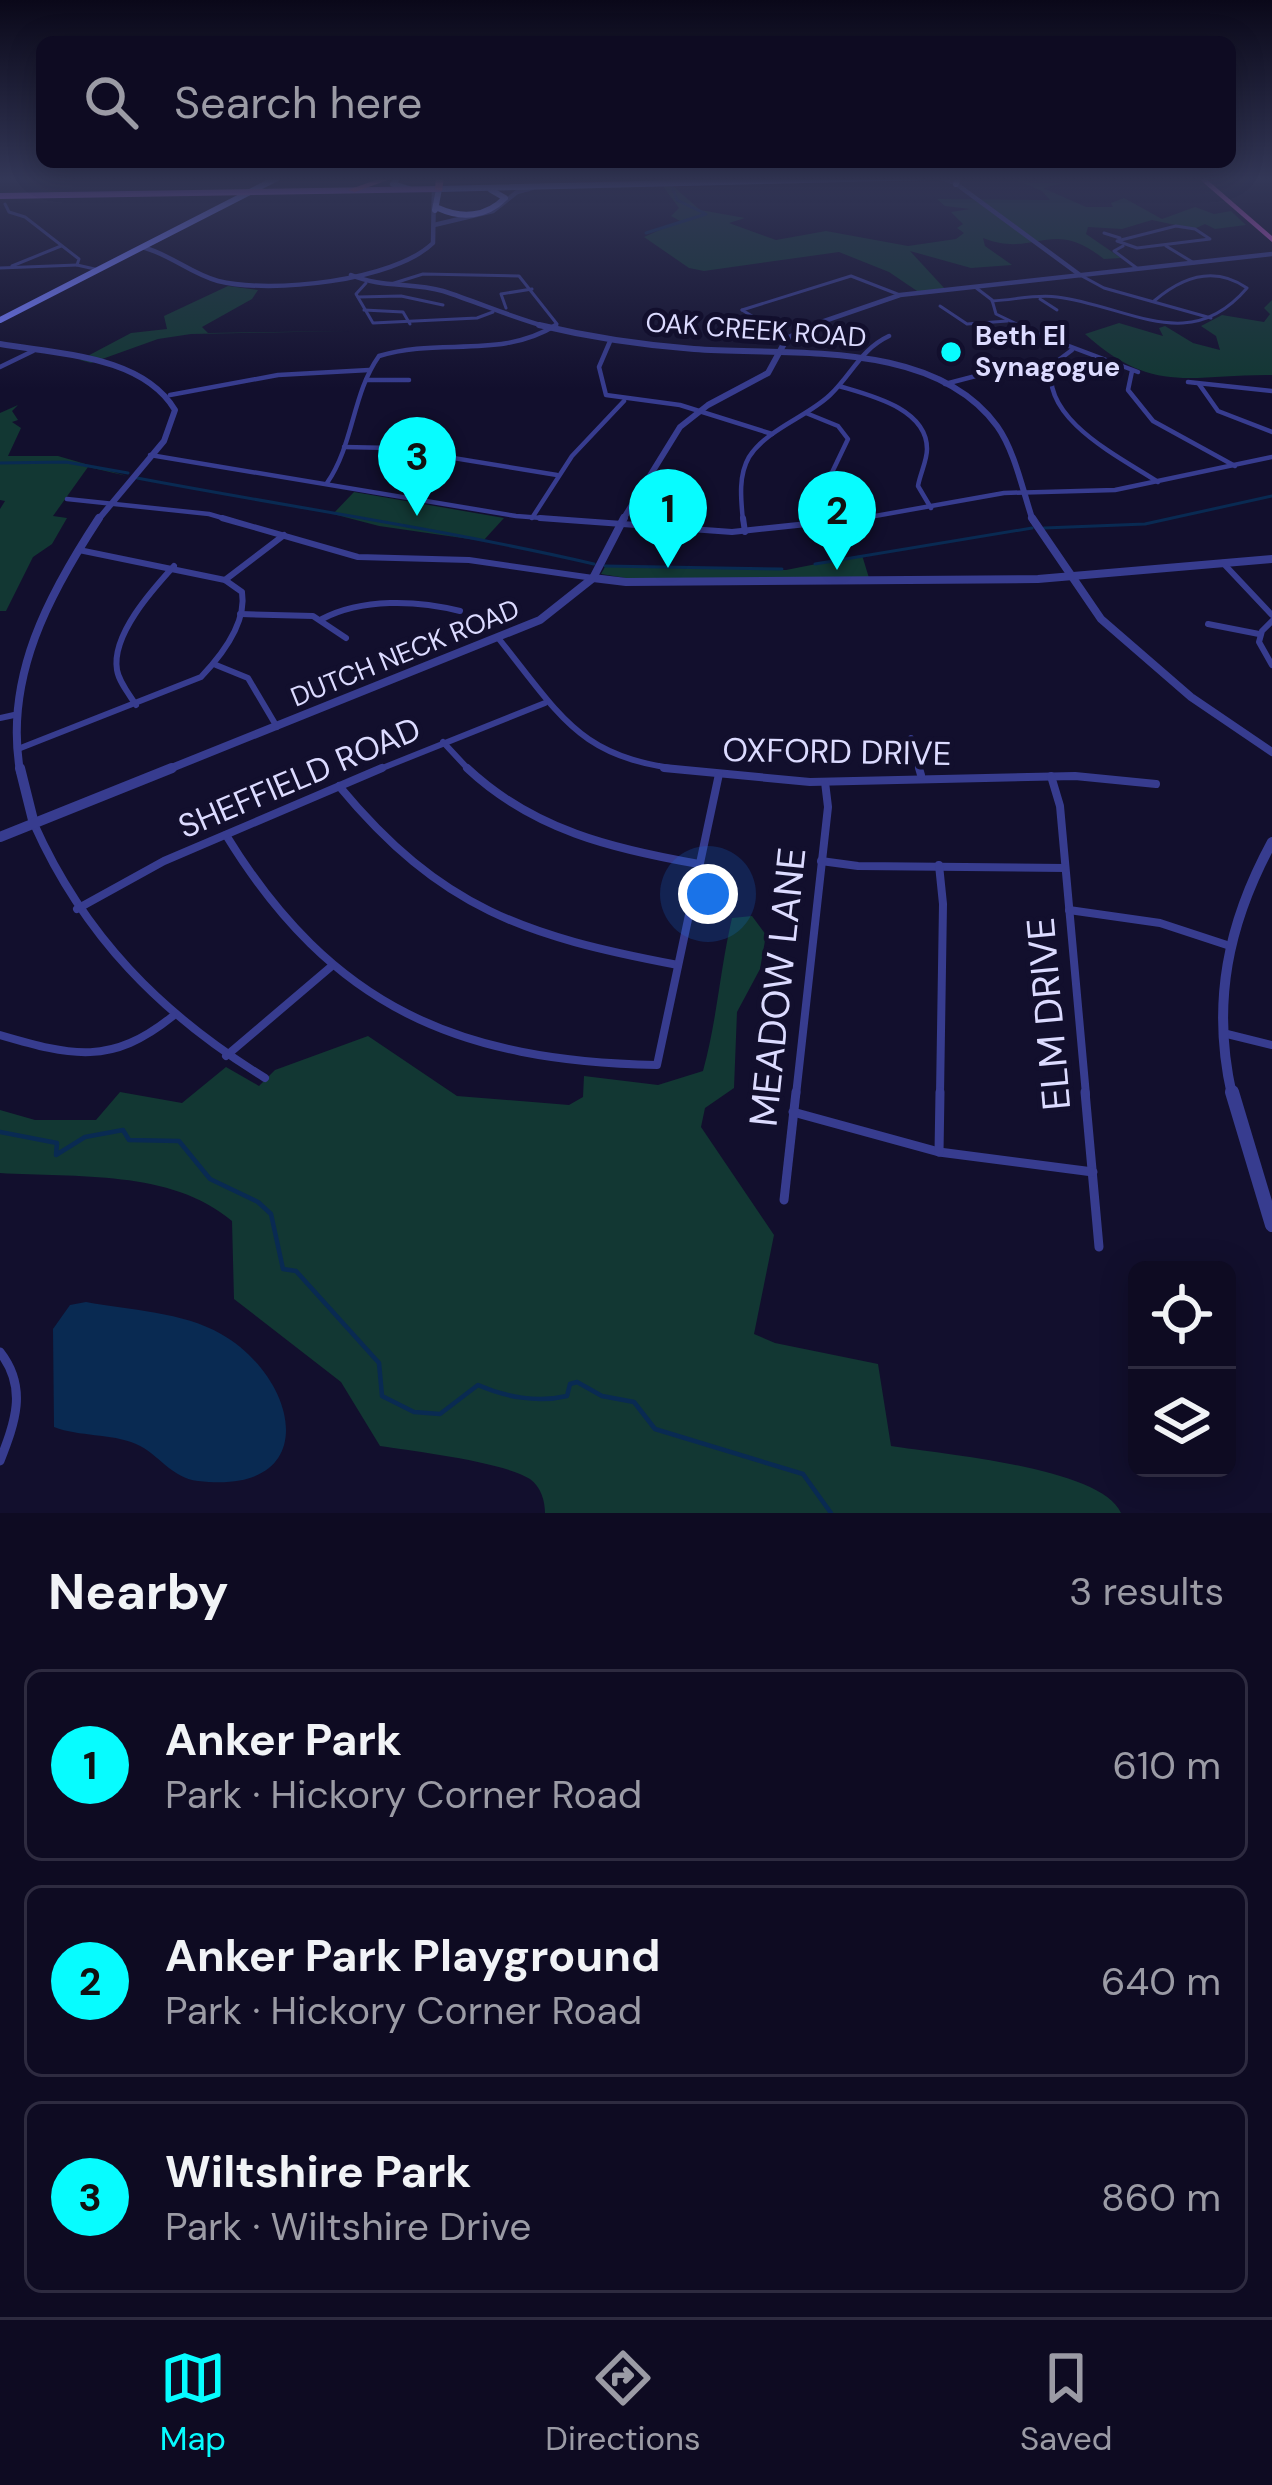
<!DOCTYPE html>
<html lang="en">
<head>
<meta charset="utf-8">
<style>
  body { margin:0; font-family:"DM Sans",sans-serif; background:#1c192f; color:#f1f3f6 }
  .controls { position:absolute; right:36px; bottom:36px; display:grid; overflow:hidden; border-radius:18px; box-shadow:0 6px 30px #0003 }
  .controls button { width:108px; height:108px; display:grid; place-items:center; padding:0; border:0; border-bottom:3px solid #2e2b40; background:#0e0b22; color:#f1f3f6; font:60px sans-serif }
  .you { position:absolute; left:708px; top:894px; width:42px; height:42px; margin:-30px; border:9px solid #fff; border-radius:50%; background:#1a73e8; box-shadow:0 0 0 18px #1a73e833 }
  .badge { display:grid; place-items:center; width:78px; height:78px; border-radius:50%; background:#07fcff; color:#111; font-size:39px; font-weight:700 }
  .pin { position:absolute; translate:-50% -99px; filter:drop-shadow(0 3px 6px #0008) }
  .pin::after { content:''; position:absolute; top:63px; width:42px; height:36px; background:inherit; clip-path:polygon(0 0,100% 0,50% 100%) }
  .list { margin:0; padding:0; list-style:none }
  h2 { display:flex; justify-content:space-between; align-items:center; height:156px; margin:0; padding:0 48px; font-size:51px }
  h2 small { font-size:39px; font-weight:400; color:#9b9ba5 }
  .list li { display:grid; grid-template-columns:78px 1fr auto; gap:36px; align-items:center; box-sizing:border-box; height:192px; margin:0 24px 24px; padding:0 24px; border:3px solid #2e2b40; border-radius:18px }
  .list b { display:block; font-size:45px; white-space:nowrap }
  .list p { margin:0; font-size:39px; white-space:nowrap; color:#9b9ba5 }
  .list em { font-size:39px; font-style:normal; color:#9b9ba5 }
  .icon { flex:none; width:66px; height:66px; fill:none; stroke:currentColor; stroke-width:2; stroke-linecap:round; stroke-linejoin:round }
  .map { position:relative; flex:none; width:1272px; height:1513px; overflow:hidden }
  .search { position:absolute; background:#0e0b22; box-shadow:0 6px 30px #0003; left:36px; right:36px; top:36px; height:132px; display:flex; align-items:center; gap:30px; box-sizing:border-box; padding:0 42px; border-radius:18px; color:#9b9ba5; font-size:45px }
  .sheet { height:804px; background:#0e0b22 }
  nav { display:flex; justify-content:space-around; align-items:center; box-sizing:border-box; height:168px; border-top:3px solid #2e2b40; background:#0e0b22; font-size:33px; color:#9b9ba5 }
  nav a { display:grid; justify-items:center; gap:6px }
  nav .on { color:#07fcff }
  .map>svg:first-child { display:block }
  .green { fill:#123733 }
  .water { fill:#092a52 }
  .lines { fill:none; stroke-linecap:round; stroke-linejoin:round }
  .stream-far1 { stroke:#092a52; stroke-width:3 }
  .stream { stroke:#092a52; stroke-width:4.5 }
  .minor-far4 { stroke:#373c8f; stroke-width:3 }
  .minor-far3 { stroke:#373c8f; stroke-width:4.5 }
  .minor-far2 { stroke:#373c8f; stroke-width:6 }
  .minor-far1 { stroke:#373c8f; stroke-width:8 }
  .minor { stroke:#373c8f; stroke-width:9 }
  .tertiary-far4 { stroke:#373c8f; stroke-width:4.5 }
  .tertiary-far3 { stroke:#373c8f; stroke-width:6 }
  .tertiary-far2 { stroke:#373c8f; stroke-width:8 }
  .tertiary-far1 { stroke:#373c8f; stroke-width:10 }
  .tertiary { stroke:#373c8f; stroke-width:14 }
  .secondary { stroke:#727bff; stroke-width:6 }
  .primary { stroke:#b662ff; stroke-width:6 }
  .trunk { fill:#da5cda; fill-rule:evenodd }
  .motorway { fill:#ff56b6; fill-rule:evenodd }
  .poi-dot { fill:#07fcff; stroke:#120f2d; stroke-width:4.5 }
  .labels { text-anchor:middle; stroke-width:10; stroke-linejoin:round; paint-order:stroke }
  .far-street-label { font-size:27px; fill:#dcdbff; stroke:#120f2d }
  .far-poi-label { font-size:27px; font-weight:bold; fill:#dcdbff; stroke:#120f2d; text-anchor:start }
  .street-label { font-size:33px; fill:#dcdbff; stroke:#120f2d }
  .near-street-label { font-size:39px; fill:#dcdbff; stroke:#120f2d }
</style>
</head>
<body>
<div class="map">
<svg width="1272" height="1513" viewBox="0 0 1272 1513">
  <rect width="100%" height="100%" fill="#120f2d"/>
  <!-- green -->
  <g class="green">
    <path d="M1010 177 1029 182 1053 177 1063 183 1043 188 1086 207H1113L1111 203 1124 198 1162 219 1195 207 1214 214 1231 211 1246 225 1215 229 1205 224 1194 229 1152 220 1122 229 1088 227 1086 234 1121 258 1104 259C1050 216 1036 259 983 238L985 246 1012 265 971 268 910 251 946 290 920 293 889 272 839 252 704 271 689 268 644 237 680 221 671 216 679 208 663 186H673L700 210 745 218 729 223 776 240 826 231 908 246 956 239 964 233 957 228 963 224 951 212 970 209 945 206 937 199 1050 200 1042 191Z"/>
    <polygon points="228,286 258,290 252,299 202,327 208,333 350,331 191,334 158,339 91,363 80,360 131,333 167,329 164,316"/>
    <path d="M1272 300V375C1190 374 1154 396 1085 334L1119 323 1163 336 1159 328 1165 326 1193 343 1220 350 1216 336 1201 326 1222 315 1264 322 1270 314 1264 308Z"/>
    <polygon points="18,405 12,411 18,420 12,422 21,428 8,456 58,456 127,476 88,467 53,516 67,518 52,544 33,557 6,611 0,611 0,509 5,501 0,500 0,413"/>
    <polygon points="354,492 504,518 483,541 379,526 333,514"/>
    <polygon points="862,555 869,578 638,580 601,574 606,565 786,570"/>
    <path d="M752 916 766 935 760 969 737 1012 734 1088 705 1108 701 1127 774 1235 754 1334 775 1343 878 1364 891 1446C940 1454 1101 1467 1121 1513H545C545 1501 541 1487 530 1479 504 1462 413 1451 380 1446L341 1382 234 1299 232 1221C171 1169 76 1178 0 1173V1110L35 1120H96L120 1092 182 1103 226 1067 259 1086 275 1070 368 1036 457 1096 569 1105 583 1097 584 1076 658 1085 703 1071C717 1020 720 970 732 918Z"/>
  </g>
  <!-- water -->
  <path class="water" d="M86 1302C128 1310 184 1312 221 1334 299 1378 324 1496 198 1481 171 1478 159 1454 136 1444 110 1433 80 1437 54 1427L53 1329 70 1305Z"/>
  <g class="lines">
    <!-- stream-far1 -->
    <g class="stream-far1">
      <polyline points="646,233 706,214 677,200 672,187"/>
      <polyline points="0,463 66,462 128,473"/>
      <path d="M137 478C290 507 443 529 594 564"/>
      <polyline points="1044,528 1145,524 1272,496"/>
      <polyline points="815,564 1032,528"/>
      <polyline points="605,566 782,569"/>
    </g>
    <!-- stream -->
    <path class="stream" d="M0 1132 57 1143 56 1155 85 1137 123 1130 129 1140 179 1141 210 1179 258 1202 271 1214 283 1269 296 1271 379 1363 382 1396 414 1412 440 1414 478 1385C505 1397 538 1403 567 1396L570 1384 577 1382 602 1396 634 1402 655 1429 803 1474 831 1513"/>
    <!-- minor-far4 -->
    <g class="minor-far4">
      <polyline points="5,204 9,212 25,217 79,259 77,265 99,270"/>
      <polygon points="1176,226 1195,229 1210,239 1137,248 1117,241"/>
      <polyline points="1104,233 1120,238"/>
      <polyline points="1123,246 1114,251 1138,269"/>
      <polyline points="1166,246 1194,263"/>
      <polyline points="12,266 61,246"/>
      <polyline points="0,268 77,265"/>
      <polyline points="1080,275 1104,288 1211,318"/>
      <polyline points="366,283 356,294 373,323 477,318 493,312"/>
      <polyline points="391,284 423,274 519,276 557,324 551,328"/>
      <polyline points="975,287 992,300 996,314 1021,326"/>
      <polyline points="358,297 401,296 443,305"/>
      <polyline points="1040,299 1057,310"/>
      <path d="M992 301C1014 300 1036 294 1057 297 1129 306 1189 356 1247 288 1214 265 1182 277 1154 301"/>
      <polyline points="940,306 967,324 1007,321"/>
      <polyline points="506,308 501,294 532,289"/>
      <polyline points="364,310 403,312 410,324"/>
      <polyline points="742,310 851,276 900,295"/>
      <polyline points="742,310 772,328"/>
    </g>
    <!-- minor-far3 -->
    <g class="minor-far3">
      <polyline points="767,325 788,337"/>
      <polyline points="1029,331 1138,372"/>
      <polyline points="611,339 599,367 606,395 680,405 772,434"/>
      <path d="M1072 350 1052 365C1040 419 1120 457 1158 482"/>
      <polyline points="0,367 33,351"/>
      <polyline points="1132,371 1128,390 1153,421 1235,466"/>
      <polyline points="366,380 409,380"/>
      <polyline points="1188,382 1272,391"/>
      <polyline points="945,384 995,371 1047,374"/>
      <polyline points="1199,384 1218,411 1272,432"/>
      <path d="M839 386C869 395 927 408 927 449 927 461 920 474 918 486L931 508"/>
      <polyline points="170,395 278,375 369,370"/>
      <polyline points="806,413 838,426 848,439 825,487 834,521"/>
      <polyline points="344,447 392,448 557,475"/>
      <polyline points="150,455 516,516 581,521"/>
      <path d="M327 483C354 444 352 394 379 356 439 337 500 360 556 325"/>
      <polyline points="67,499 209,514 233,521"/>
      <polyline points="532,518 572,456 624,401"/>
      <path d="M743 521C741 500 738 476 749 457 767 429 807 417 830 395 852 374 861 349 889 336"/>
      <polyline points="847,521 1004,493 1115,490 1272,457"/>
    </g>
    <!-- minor-far2 -->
    <g class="minor-far2">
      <polyline points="222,518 358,557 469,560 593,578"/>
      <polyline points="540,518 732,532 864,518"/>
      <polyline points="743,518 745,532"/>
      <polyline points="832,518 835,523"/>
      <polyline points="1223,563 1272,615"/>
      <polyline points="225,580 284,535"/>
      <polyline points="240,614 313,616 346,638"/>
      <path d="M322 619C362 598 417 600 460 611"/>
      <polyline points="1272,621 1262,631 1259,642 1272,665"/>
      <polyline points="1208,624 1259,634"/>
      <path d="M499 639C566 723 581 760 695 771"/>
      <polyline points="216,665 248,678 277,727"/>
      <path d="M136 705C129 694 119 682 117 670 111 635 153 589 174 566"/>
      <polyline points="0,718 14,715"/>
      <polyline points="911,738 920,771"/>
      <polyline points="443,742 470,771"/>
      <path d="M18 749 201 677C221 656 247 623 242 592L225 580 79 550"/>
      <polyline points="375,771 545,703"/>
    </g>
    <!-- minor-far1 -->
    <g class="minor-far1">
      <path d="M467 768C533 830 613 849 699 864"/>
      <polyline points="664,768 810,782 1075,776 1156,784"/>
      <polyline points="919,768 921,775"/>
      <polyline points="1051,776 1060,806 1086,1095"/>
      <path d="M339 786C441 909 525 936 678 965"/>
      <path d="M34 824C84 936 161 1014 265 1078"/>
      <path d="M226 835C332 1008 459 1061 657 1065L719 774"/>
      <polyline points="821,861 858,866 1065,868"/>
      <polyline points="939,865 943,904 940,1095"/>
      <polyline points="77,909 164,861 382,768"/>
      <polyline points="1069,910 1160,923 1227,945"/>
      <polyline points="1223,1033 1272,1045"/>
      <path d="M0 1035C72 1056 111 1066 173 1016"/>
      <polyline points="226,1056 333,965"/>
      <polyline points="796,1095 828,807 825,782"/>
    </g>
    <!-- minor -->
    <g class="minor">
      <polyline points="1085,1092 1099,1247"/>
      <polyline points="793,1112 939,1152 1093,1172"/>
      <polyline points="939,1152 940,1092"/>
      <polyline points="784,1200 796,1092"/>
      <path d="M0 1352C28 1388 15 1422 0 1461"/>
    </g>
    <!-- tertiary-far4 -->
    <g class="tertiary-far4">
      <polyline points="938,177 955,183 1080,275"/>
      <polyline points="434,225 493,211 517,192 532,188"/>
      <path d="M142 247C170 254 191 274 218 281 271 294 394 281 433 243L434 189"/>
      <path d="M351 275C381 288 413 282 443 291 480 303 513 318 551 328"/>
      <polyline points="804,328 900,295 1272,254"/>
    </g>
    <!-- tertiary-far3 -->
    <g class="tertiary-far3">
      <path d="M539 325C589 337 642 345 694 349 788 356 933 338 997 426 1015 451 1023 492 1033 521"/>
      <path d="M0 344C57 354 142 355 175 410L164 441 97 521"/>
      <polyline points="622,521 680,427 708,405 768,373 786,340 810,325"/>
    </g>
    <!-- tertiary-far2 -->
    <g class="tertiary-far2">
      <polyline points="1032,518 1101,619 1191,697 1272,752"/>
      <polyline points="593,578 626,582 1038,579 1272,559"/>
      <path d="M20 771C4 677 49 594 99 518"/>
      <polyline points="164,771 540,620 593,578 624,518"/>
    </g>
    <!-- tertiary-far1 -->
    <g class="tertiary-far1">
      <polyline points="20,768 34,824"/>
      <polyline points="0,837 172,768"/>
      <path d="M1232 1095C1211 1003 1228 923 1272 842"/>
    </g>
    <!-- tertiary -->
    <polyline class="tertiary" points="1232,1092 1272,1225"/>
    <!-- secondary -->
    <g class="secondary">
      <polyline points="398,177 393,184 409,189"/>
      <polyline points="956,184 958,177"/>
      <path d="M438 208C462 219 486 217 505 198L491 190"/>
      <polyline points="435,210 439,189 931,177"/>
      <polyline points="0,320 279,177"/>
    </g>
    <!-- primary -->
    <polyline class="primary" points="0,196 439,189"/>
    <!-- trunk -->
    <polygon class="trunk" points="1197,177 1204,177 1272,236 1272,242"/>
    <!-- motorway -->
    <g class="motorway">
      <polygon points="384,177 396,177 355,192 348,190"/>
      <polygon points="436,177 444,177 442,191 435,189"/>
    </g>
  </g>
  <!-- sky -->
  <linearGradient id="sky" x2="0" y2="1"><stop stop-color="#0a0819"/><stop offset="0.46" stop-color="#333757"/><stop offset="1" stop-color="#333757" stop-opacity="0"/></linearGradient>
  <rect width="1272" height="389" fill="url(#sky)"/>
  <!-- markers -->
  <circle class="poi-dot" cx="951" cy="352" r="12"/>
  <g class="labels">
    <!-- far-street labels -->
    <g class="far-street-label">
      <text transform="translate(756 330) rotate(4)" y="9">OAK CREEK ROAD</text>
      <text transform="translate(405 653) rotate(-22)" y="9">DUTCH NECK ROAD</text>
    </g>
    <!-- far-poi labels -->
    <g class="far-poi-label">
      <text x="975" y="345">Beth El<tspan x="975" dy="31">Synagogue</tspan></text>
    </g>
    <!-- street labels -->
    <g class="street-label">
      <text transform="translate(837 751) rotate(1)" y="12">OXFORD DRIVE</text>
      <text transform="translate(299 777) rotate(-23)" y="12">SHEFFIELD ROAD</text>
    </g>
    <!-- near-street labels -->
    <g class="near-street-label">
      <text transform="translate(777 987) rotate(-84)" y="14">MEADOW LANE</text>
      <text transform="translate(1048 1014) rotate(-95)" y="14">ELM DRIVE</text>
    </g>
  </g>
</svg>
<div class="controls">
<button><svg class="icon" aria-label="locate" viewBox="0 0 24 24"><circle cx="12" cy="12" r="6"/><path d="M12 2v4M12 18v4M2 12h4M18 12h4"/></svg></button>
<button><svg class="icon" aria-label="layers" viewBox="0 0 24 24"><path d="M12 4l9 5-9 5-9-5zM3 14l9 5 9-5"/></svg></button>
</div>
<div class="you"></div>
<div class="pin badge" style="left:668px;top:568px">1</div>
<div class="pin badge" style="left:837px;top:570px">2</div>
<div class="pin badge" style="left:417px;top:516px">3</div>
<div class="search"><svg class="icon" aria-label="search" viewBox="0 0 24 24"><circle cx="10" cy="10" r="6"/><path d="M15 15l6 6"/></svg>Search here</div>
</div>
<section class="sheet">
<h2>Nearby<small>3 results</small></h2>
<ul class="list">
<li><span class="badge">1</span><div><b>Anker Park</b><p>Park · Hickory Corner Road</p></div><em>610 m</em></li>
<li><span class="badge">2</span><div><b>Anker Park Playground</b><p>Park · Hickory Corner Road</p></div><em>640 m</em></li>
<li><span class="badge">3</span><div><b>Wiltshire Park</b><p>Park · Wiltshire Drive</p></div><em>860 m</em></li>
</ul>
</section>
<nav>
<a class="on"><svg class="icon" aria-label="map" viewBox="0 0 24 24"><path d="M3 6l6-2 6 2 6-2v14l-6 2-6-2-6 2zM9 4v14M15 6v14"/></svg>Map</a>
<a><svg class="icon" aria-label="directions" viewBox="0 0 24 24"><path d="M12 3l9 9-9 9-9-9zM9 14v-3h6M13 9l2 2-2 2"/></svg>Directions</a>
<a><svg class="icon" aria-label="saved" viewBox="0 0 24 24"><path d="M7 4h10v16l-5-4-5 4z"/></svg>Saved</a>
</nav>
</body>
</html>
